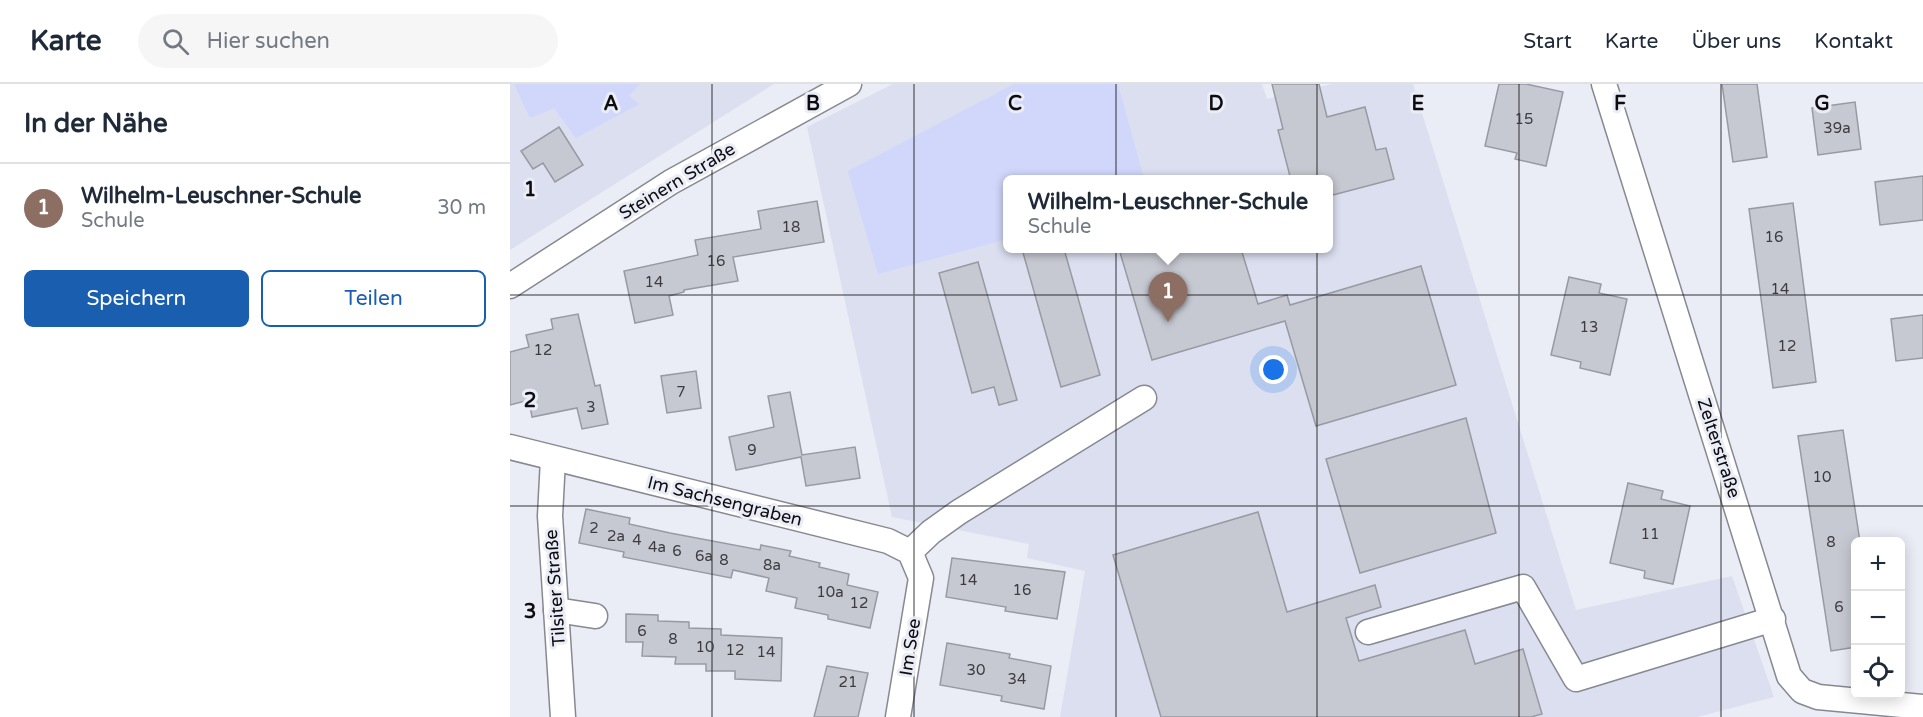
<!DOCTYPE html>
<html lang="de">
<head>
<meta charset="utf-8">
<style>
  body { margin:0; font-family:"Varela Round",sans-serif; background:#f6f6f7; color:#1f2937 }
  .controls { position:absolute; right:18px; bottom:18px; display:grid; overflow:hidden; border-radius:9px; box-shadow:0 3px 15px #0003 }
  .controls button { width:54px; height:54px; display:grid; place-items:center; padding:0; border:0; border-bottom:2px solid #e0e1e3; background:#fff; color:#1f2937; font:30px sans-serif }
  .you { position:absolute; left:764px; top:286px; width:21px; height:21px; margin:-15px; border:4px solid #fff; border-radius:50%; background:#1a73e8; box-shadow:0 0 0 9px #1a73e833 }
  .badge { display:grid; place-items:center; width:39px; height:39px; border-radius:50%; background:#1a5faf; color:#fff; font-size:20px; font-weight:700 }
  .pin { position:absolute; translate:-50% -50px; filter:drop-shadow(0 2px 3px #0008) }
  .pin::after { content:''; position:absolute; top:32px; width:21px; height:18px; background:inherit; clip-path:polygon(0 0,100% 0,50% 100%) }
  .popup { position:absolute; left:493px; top:91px; width:330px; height:78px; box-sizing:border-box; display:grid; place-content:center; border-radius:9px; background:#fff; filter:drop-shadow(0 2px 4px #0005); font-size:20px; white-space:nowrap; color:#747a83 }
  .popup b { font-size:22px; color:#1f2937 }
  .popup::after { content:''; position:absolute; left:50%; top:100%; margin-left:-12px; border:12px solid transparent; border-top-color:#fff }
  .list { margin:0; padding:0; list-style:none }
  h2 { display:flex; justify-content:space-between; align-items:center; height:78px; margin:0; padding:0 24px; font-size:26px }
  h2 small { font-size:20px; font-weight:400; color:#747a83 }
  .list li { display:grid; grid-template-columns:39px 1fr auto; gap:18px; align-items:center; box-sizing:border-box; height:90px; padding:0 24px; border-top:2px solid #e0e1e3 }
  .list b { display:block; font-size:22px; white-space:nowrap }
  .list p { margin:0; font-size:20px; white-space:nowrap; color:#747a83 }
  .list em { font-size:20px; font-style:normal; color:#747a83 }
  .actions { display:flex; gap:12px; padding:18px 24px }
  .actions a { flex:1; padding:14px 0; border:2px solid #1a5faf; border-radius:9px; text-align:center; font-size:21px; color:#1a5faf }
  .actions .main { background:#1a5faf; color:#fff }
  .icon { flex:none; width:33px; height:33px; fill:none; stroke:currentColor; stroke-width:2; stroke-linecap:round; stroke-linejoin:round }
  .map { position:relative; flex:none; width:1413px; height:633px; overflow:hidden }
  header { display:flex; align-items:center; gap:36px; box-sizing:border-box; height:84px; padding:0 30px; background:#fff; border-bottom:2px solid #e0e1e3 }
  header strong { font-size:28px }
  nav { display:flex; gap:33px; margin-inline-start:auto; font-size:21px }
  .search { width:420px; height:54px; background:#f6f6f7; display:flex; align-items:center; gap:15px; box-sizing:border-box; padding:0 21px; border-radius:33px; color:#747a83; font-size:22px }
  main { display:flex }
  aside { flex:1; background:#fff }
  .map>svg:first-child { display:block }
  .built { fill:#dbdff0; fill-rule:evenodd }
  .green { fill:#d0d7fb }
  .building { fill:#c7c9d2; stroke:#989aa3; stroke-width:1.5 }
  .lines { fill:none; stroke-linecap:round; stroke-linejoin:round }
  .minor-casing { stroke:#878992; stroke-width:27 }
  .minor { stroke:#fff; stroke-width:24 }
  .grid { fill:none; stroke:#0d0d11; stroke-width:1.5; stroke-opacity:0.55 }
  .labels { text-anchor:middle; stroke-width:6; stroke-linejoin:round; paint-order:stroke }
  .number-label { font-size:15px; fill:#3c3c41 }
  .street-label { font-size:18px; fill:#0d0d11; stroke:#eaecf6 }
  .grid-label { font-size:20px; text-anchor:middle; font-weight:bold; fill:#0d0d11; stroke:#eaecf6; stroke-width:6; stroke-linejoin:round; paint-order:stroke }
</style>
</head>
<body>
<header>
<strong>Karte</strong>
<div class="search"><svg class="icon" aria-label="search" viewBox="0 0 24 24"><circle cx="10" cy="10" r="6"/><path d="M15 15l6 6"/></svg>Hier suchen</div>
<nav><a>Start</a><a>Karte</a><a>Über uns</a><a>Kontakt</a></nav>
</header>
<main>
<aside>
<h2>In der Nähe<small></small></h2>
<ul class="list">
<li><span class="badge" style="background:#8d6e63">1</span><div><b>Wilhelm-Leuschner-Schule</b><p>Schule</p></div><em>30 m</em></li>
</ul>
<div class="actions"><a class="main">Speichern</a><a>Teilen</a></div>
</aside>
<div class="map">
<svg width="1413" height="633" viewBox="0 0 1413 633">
  <rect width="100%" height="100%" fill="#eaecf6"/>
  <!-- built -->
  <g class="built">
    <polygon points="0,0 264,0 0,166"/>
    <path d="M383 0H752L757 15 822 0H903L1066 526 1222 492 1264 613 1187 633H550L575 487 517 474 519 460 382 433 297 43ZM498 95H819V164H498Z"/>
  </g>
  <!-- green -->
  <g class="green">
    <polygon points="4,0 130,0 119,12 129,20 66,54 44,24 20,34"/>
    <polygon points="504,0 608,0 634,95 498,95 497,155 368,190 338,87"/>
  </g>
  <!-- building -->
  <g class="building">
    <polygon points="762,0 809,0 817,33 855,23 866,66 876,64 884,95 819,112 819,96 781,96 768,46 773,45"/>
    <polygon points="989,0 1016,0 1053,8 1036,82 1005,75 1007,69 975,62"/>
    <polygon points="1212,0 1247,0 1257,73 1223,78"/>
    <polygon points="1345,18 1351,65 1308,71 1302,24"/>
    <polygon points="49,43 73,81 45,98 33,79 23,85 11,67"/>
    <polygon points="1413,92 1413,136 1370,141 1365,98"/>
    <polygon points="307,117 314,158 223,173 228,197 174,206 174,208 159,212 163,231 125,239 114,187 188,171 185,156 251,145 248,127"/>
    <polygon points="1283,119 1306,298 1263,304 1239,125"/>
    <polygon points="512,165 554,165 590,291 551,303"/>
    <polygon points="609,165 731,165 748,220 777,211 780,221 911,182 946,301 806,342 775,237 642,276"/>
    <polygon points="468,178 507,316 489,321 484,303 462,309 429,189"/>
    <polygon points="1059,193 1091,200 1089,209 1117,215 1100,291 1070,284 1071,278 1041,271"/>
    <polygon points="68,230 85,302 90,301 98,340 72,345 67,324 22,333 19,316 0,321 0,268 19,263 16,251 43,245 41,235"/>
    <polygon points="1413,231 1413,274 1386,277 1381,235"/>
    <polygon points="186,287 191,324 157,329 151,292"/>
    <polygon points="280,308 292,371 345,363 350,394 296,402 291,373 226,386 219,353 264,343 258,312"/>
    <polygon points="956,334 986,449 850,489 816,375"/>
    <polygon points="1333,346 1350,458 1346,458 1346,563 1321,567 1288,352"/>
    <polygon points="1118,399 1153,407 1151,415 1180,422 1163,500 1134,494 1135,487 1100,479"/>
    <polygon points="76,425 120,434 119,440 160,449 250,466 251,461 281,467 279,472 310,479 309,483 339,490 337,501 368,508 360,544 318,535 318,531 285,524 287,514 256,507 259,494 223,486 221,494 113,473 114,468 69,459"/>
    <polygon points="748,428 777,528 865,501 871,523 836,534 849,577 955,546 965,580 1013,565 1032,630 1021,633 651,633 603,471"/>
    <polygon points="442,474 555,488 547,535 495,527 496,523 436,513"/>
    <polygon points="116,530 148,531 148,537 179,538 179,544 211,545 211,551 272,554 271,597 225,595 225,587 196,587 196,580 165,580 166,573 132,572 133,558 116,558"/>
    <polygon points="437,559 500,570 499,574 541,582 534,625 491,617 492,612 430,601"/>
    <polygon points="317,582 358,589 348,633 304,633"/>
  </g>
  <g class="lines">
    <!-- minor casing -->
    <g class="minor-casing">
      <g id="minor">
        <polyline points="1094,0 1279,592 1292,607 1308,613 1413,623"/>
        <polyline points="0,202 161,98 339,0"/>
        <polyline points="0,363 378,457 400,468 411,494 388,633"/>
        <polyline points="43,375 40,432 53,633"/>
        <polyline points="400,468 421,448 449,428 634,314"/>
        <polyline points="46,526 85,532"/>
        <polyline points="858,548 1013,503 1066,595 1263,535"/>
      </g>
    </g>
    <!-- minor -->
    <use href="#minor" class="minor"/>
  </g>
  <!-- grid -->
  <path class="grid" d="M202 0V633M404 0V633M606 0V633M807 0V633M1009 0V633M1211 0V633M0 211H1413M0 422H1413"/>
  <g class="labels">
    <!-- number labels -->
    <g class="number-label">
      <text x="1014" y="40">15</text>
      <text x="1327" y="49">39a</text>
      <text x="281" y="148">18</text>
      <text x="1264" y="158">16</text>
      <text x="206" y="182">16</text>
      <text x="144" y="203">14</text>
      <text x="1270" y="210">14</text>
      <text x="1079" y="248">13</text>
      <text x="1277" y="267">12</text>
      <text x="33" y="271">12</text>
      <text x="171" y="313">7</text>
      <text x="81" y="328">3</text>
      <text x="242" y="371">9</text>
      <text x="1312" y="398">10</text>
      <text x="84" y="449">2</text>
      <text x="1140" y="455">11</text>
      <text x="106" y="457">2a</text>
      <text x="127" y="461">4</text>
      <text x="1321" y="463">8</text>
      <text x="147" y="468">4a</text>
      <text x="167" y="472">6</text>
      <text x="194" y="477">6a</text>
      <text x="214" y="481">8</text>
      <text x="262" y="486">8a</text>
      <text x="458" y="501">14</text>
      <text x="512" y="511">16</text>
      <text x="320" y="513">10a</text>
      <text x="349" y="524">12</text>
      <text x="1329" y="528">6</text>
      <text x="132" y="552">6</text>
      <text x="163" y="560">8</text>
      <text x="195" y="568">10</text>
      <text x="225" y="571">12</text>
      <text x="256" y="573">14</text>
      <text x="466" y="591">30</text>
      <text x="507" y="600">34</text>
      <text x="338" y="603">21</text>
    </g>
    <!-- street labels -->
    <g class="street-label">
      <text transform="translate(167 97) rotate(-31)" y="6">Steinern Straße</text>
      <text transform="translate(1209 364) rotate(72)" y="6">Zelterstraße</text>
      <text transform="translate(215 417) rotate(14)" y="6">Im Sachsengraben</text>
      <text transform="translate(45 504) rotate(-94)" y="6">Tilsiter Straße</text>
      <text transform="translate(400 563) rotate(-81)" y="6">Im See</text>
    </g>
  </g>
  <g class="grid-label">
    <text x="101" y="26">A</text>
    <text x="303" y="26">B</text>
    <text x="505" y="26">C</text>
    <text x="706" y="26">D</text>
    <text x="908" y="26">E</text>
    <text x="1110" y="26">F</text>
    <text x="1312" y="26">G</text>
    <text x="20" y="112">1</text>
    <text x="20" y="323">2</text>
    <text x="20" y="534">3</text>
  </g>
</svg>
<div class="controls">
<button>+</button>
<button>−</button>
<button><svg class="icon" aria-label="locate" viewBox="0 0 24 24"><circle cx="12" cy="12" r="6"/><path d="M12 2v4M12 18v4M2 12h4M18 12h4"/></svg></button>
</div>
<div class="you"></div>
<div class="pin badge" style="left:658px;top:238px;background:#8d6e63">1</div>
<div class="popup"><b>Wilhelm-Leuschner-Schule</b>Schule</div>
</div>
</main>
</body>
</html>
